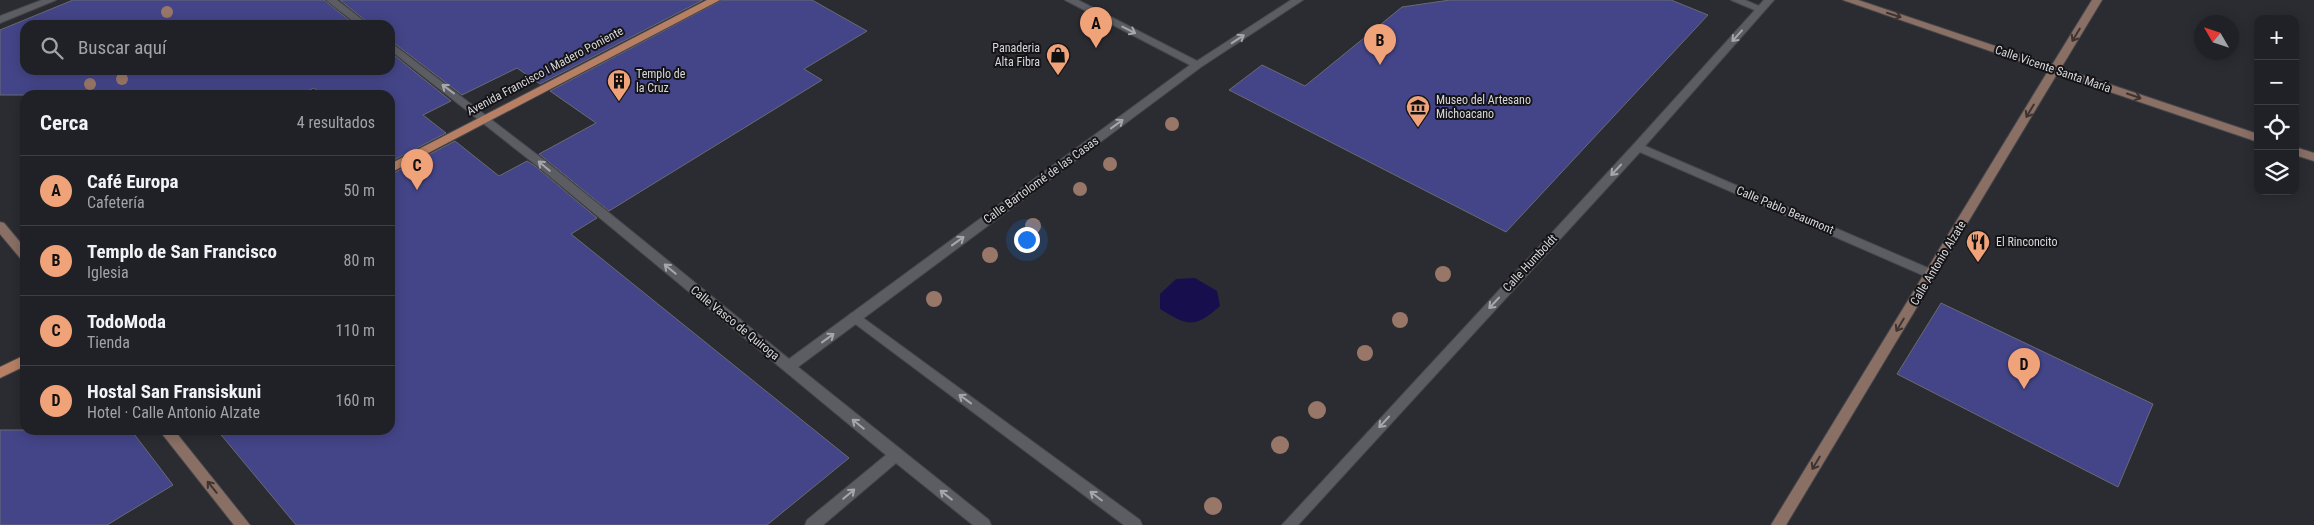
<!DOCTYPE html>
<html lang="es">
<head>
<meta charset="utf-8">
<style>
  body { margin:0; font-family:"Roboto Condensed",sans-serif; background:#28292e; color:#f1f3f6 }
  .controls { position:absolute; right:15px; top:15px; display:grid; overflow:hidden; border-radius:10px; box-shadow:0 2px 12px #0003 }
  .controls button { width:45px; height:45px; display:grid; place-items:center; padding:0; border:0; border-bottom:1px solid #3d3e43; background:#202126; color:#f1f3f6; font:25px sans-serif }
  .compass { position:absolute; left:2194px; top:15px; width:45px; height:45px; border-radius:50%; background:#202126; box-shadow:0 2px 12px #0003; rotate:309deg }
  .you { position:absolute; left:1026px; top:239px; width:18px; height:18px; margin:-12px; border:4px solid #fff; border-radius:50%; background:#1a73e8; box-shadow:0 0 0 8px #1a73e833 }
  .badge { display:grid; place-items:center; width:32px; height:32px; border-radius:50%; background:#f0a279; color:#111; font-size:16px; font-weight:700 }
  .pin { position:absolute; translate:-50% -41px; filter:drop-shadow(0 1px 2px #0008) }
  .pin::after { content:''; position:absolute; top:26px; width:18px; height:15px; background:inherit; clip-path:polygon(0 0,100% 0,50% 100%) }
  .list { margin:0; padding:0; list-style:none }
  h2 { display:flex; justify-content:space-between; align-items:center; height:65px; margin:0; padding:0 20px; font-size:21px }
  h2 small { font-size:16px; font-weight:400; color:#a2a3a7 }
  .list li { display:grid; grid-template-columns:32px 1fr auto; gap:15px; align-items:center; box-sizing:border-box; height:70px; padding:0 20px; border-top:1px solid #3d3e43 }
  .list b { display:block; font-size:19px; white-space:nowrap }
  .list p { margin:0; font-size:16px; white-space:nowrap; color:#a2a3a7 }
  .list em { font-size:16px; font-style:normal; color:#a2a3a7 }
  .icon { flex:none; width:28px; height:28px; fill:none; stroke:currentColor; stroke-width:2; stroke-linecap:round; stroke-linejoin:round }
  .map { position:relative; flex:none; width:2314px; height:525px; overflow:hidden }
  .search { position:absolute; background:#202126; box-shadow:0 2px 12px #0003; left:20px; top:20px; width:375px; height:55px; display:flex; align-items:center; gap:12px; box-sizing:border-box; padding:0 18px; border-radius:15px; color:#a2a3a7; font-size:19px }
  .panel { position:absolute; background:#202126; box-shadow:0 2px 12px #0003; left:20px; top:90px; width:375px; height:345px; border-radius:15px }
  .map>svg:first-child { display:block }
  .water { fill:#170e4e }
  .building { fill:#444588; stroke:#696a71 }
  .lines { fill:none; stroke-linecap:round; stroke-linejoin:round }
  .lane-casing { stroke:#46474c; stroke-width:2 }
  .street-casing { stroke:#46474c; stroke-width:2 }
  .secondary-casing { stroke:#46474c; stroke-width:2 }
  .primary-casing { stroke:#46474c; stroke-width:2 }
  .lane { fill:#5c5d63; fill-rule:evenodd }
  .street { fill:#5c5d63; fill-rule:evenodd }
  .secondary { fill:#8a6f64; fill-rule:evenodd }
  .primary { fill:#b78065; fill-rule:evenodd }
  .tree { fill:#987768 }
  .oneway { stroke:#3d3432 }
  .oneway2 { stroke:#a6a7ac }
  .labels { text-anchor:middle; stroke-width:4; stroke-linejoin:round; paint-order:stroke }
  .poi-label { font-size:12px; fill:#d8d8dc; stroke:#141417; text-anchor:start }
  .street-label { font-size:12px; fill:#d8d8dc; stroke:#141417 }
</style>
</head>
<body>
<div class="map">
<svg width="2314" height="525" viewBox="0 0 2314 525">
  <rect width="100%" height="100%" fill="#2b2c32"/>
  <!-- water -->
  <path class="water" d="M1195 278 1217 291 1220 306C1194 329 1188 326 1160 309V294L1176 279Z"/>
  <!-- building -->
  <g class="building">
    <polygon points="73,0 324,0 355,25 25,25 25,70 390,70 390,52 451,101 423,115 446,133 390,162 390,95 323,95 314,88 299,95 0,95 0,30"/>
    <polygon points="340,0 703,0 540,84 517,68 462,95 390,40 390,25 371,25"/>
    <polygon points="722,0 812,0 867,31 804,69 822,80 609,211 539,154 596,123 550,91"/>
    <polygon points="1450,0 1671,0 1708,15 1506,232 1229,90 1262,65 1305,86 1402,7"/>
    <polygon points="455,141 499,176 527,161 535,166 597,218 571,234 849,458 767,525 296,525 217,430 390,430 390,175"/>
    <polygon points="1941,303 2153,404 2118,487 1897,374"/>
    <polygon points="0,430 131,430 173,485 107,525 0,525"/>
  </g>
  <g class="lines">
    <!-- lane casing -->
    <g class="lane-casing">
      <g id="lane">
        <polygon points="1731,0 1745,0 1766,9 1761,12 1757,11"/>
        <polygon points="855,312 1140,520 1142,525 1124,525 850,320 848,317 850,314"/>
      </g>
    </g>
    <!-- street casing -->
    <g class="street-casing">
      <g id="street">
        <polygon points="42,0 56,0 0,23 0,16"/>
        <polygon points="326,0 337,0 369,25 358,25"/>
        <polygon points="1065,0 1078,0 1197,61 1291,0 1303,0 1201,67 798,367 989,520 991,525 973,525 896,463 823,525 805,525 807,520 886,455 536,165 390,50 390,42 544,160 789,359 1190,65"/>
        <polygon points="1764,0 1774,0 1645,146 1935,271 1937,274 1935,277 1927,277 1640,152 1298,525 1282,525 1634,144"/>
      </g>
    </g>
    <!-- secondary casing -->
    <g class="secondary-casing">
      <g id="secondary">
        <polygon points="1843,0 1858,0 2052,65 2092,0 2102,0 2061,68 2258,134 2258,142 2057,74 1786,525 1771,525 2048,71"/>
        <polygon points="2295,147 2314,153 2314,161 2295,155"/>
        <polygon points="0,222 4,223 25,248 25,260 21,259 0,234"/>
        <polygon points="159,430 174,430 250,525 234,525"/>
      </g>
    </g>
    <!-- primary casing -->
    <g class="primary-casing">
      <g id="primary">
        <polygon points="707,0 720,0 390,173 390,164"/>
        <polygon points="25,355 25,366 0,378 0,367"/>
      </g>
    </g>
    <!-- lane -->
    <use href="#lane" class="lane"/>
    <!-- street -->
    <use href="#street" class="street"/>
    <!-- secondary -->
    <use href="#secondary" class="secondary"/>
    <!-- primary -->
    <use href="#primary" class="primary"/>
  </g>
  <!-- trees -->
  <g class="tree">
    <circle cx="167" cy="12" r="6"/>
    <circle cx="122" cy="79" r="6"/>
    <circle cx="90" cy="84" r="6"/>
    <circle cx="1172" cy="124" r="7"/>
    <circle cx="1110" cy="164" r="7"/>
    <circle cx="1080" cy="189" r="7"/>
    <circle cx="1033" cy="226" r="8"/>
    <circle cx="990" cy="255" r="8"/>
    <circle cx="1443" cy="274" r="8"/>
    <circle cx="934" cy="299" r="8"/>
    <circle cx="1400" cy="320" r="8"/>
    <circle cx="1365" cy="353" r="8"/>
    <circle cx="1317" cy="410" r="9"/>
    <circle cx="1280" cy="445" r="9"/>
    <circle cx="1213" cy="506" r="9"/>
  </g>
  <!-- one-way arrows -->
  <defs><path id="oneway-shaft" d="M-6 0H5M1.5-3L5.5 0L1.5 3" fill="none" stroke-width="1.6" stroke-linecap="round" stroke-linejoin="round" transform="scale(1.25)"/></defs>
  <g class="oneway">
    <use href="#oneway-shaft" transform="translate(1894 15) rotate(18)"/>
    <use href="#oneway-shaft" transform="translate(2076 35) rotate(121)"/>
    <use href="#oneway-shaft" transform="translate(2134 96) rotate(19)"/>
    <use href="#oneway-shaft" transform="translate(2030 111) rotate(121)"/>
    <use href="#oneway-shaft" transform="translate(1900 325) rotate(121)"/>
    <use href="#oneway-shaft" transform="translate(1816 463) rotate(121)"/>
    <use href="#oneway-shaft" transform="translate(212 487) rotate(-129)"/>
  </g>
  <g class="oneway2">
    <use href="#oneway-shaft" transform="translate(1129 30) rotate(27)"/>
    <use href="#oneway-shaft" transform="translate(1737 36) rotate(132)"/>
    <use href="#oneway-shaft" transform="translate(1238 39) rotate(-33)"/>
    <use href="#oneway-shaft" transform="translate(448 89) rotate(-143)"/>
    <use href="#oneway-shaft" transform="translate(1117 124) rotate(-36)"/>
    <use href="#oneway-shaft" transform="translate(544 166) rotate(-140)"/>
    <use href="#oneway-shaft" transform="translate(1616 170) rotate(133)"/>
    <use href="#oneway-shaft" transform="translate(958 241) rotate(-36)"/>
    <use href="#oneway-shaft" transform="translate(670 269) rotate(-140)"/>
    <use href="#oneway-shaft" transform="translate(1494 303) rotate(133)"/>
    <use href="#oneway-shaft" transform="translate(828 338) rotate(-36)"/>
    <use href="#oneway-shaft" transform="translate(965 399) rotate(-144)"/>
    <use href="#oneway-shaft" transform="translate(1384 422) rotate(133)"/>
    <use href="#oneway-shaft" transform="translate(858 424) rotate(-141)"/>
    <use href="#oneway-shaft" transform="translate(849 494) rotate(-40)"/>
    <use href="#oneway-shaft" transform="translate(946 495) rotate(-142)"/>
    <use href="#oneway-shaft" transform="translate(1096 496) rotate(-143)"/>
  </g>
  <!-- icons -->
  <defs>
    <g id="shop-pin" transform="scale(1.25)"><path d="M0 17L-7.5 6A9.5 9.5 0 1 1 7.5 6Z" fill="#f0a279" stroke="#141417"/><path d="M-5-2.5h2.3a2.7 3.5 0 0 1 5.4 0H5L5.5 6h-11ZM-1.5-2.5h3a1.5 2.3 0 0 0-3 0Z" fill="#111"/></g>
    <g id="building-pin" transform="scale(1.25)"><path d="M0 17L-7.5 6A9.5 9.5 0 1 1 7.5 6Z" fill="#f0a279" stroke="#141417"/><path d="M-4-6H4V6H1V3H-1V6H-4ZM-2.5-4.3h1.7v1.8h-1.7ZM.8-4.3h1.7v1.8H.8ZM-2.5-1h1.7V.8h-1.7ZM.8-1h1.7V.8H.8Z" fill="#111"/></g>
    <g id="museum-pin" transform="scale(1.25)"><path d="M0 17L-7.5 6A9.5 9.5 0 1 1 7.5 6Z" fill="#f0a279" stroke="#141417"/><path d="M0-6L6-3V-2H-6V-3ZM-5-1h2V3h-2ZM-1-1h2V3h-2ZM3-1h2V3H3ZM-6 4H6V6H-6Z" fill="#111"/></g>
    <g id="restaurant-pin" transform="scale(1.25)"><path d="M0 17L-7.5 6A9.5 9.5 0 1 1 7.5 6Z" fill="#f0a279" stroke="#141417"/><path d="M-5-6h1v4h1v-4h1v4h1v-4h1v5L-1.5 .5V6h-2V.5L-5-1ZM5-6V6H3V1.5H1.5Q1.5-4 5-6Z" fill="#111"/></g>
  </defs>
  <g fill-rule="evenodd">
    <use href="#shop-pin" x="1058" y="55"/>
    <use href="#building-pin" x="619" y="81"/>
    <use href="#museum-pin" x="1418" y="107"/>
    <use href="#restaurant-pin" x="1978" y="242"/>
  </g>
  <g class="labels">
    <!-- poi labels -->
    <g class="poi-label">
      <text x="1040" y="52" text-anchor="end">Panaderia<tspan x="1040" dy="14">Alta Fibra</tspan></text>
      <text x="636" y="78">Templo de<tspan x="636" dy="14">la Cruz</tspan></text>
      <text x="1436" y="104">Museo del Artesano<tspan x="1436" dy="14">Michoacano</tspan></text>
      <text x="1996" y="246">El Rinconcito</text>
    </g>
    <!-- street labels -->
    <g class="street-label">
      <text transform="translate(2053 69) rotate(19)" y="4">Calle Vicente Santa María</text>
      <text transform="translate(545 71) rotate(-28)" y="4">Avenida Francisco I Madero Poniente</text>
      <text transform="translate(1041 180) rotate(-36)" y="4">Calle Bartolomé de las Casas</text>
      <text transform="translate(1785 210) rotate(23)" y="4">Calle Pablo Beaumont</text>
      <text transform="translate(1530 263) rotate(-47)" y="4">Calle Humboldt</text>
      <text transform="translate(1938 263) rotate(-59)" y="4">Calle Antonio Alzate</text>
      <text transform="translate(735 323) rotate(39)" y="4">Calle Vasco de Quiroga</text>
    </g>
  </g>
</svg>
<div class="controls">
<button>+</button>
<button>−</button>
<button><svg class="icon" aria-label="locate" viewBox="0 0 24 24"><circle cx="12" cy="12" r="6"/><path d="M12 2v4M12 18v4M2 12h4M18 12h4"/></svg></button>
<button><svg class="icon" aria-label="layers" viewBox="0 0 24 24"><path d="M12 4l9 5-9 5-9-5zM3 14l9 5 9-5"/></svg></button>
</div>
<svg class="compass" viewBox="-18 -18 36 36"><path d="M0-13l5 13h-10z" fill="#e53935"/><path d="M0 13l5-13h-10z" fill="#a2a3a7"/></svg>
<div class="you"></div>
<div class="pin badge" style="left:1096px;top:48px">A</div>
<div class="pin badge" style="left:1380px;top:65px">B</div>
<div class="pin badge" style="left:417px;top:190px">C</div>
<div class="pin badge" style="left:2024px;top:389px">D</div>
<div class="search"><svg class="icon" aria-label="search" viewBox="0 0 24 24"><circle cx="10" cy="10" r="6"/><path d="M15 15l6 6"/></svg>Buscar aquí</div>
<section class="panel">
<h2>Cerca<small>4 resultados</small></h2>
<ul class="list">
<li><span class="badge">A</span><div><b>Café Europa</b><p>Cafetería</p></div><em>50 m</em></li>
<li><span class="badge">B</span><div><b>Templo de San Francisco</b><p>Iglesia</p></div><em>80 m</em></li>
<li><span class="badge">C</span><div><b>TodoModa</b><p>Tienda</p></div><em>110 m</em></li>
<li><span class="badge">D</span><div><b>Hostal San Fransiskuni</b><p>Hotel · Calle Antonio Alzate</p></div><em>160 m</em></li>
</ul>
</section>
</div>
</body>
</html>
